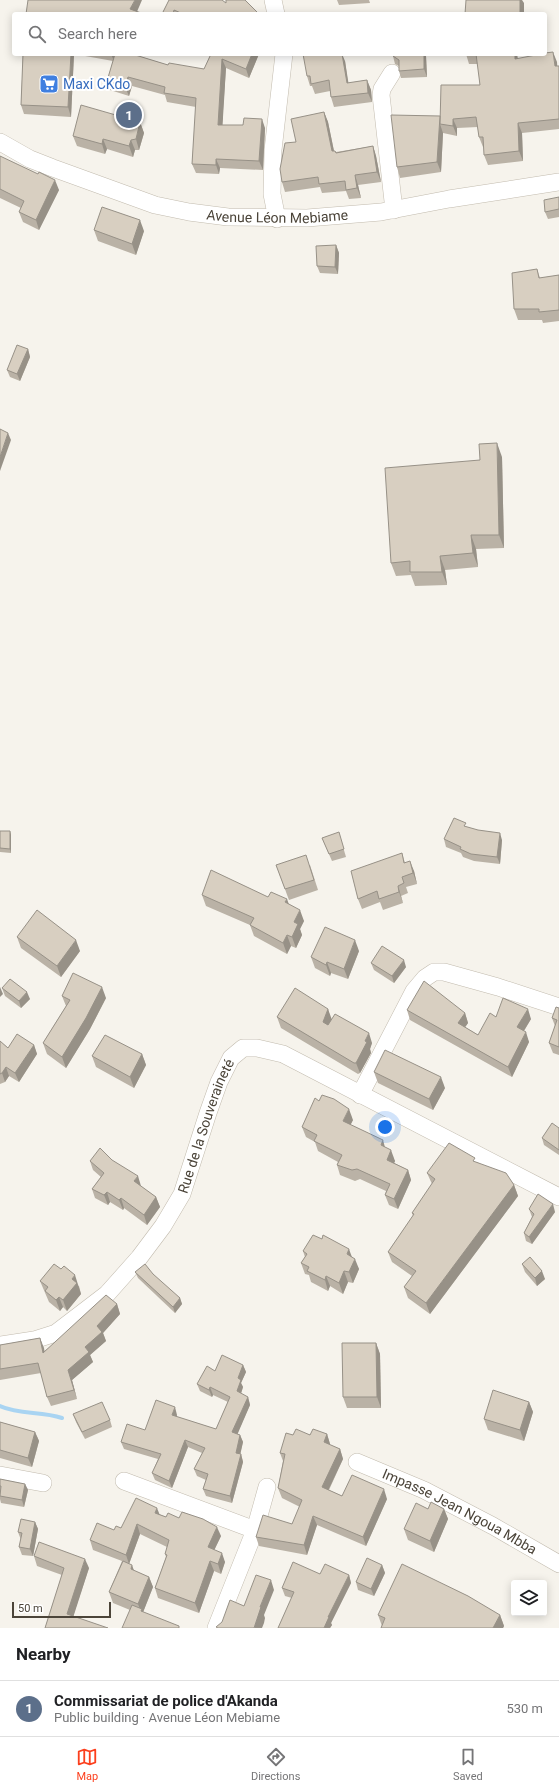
<!DOCTYPE html>
<html lang="en">
<head>
<meta charset="utf-8">
<style>
  body { margin:0; font-family:Roboto,sans-serif; background:#f6f6f6; color:#202124 }
  .controls { position:absolute; right:12px; bottom:12px; display:grid; overflow:hidden; border-radius:4px; box-shadow:0 2px 10px #0003 }
  .controls button { width:36px; height:36px; display:grid; place-items:center; padding:0; border:0; border-bottom:1px solid #e0e0e0; background:#fff; color:#202124; font:20px sans-serif }
  .scale { position:absolute; left:12px; bottom:10px; width:99px; box-sizing:border-box; padding-left:4px; border:2px solid #4b4439; border-top:0; font-size:11px; line-height:14px; white-space:nowrap; color:#4b4439; -webkit-text-stroke:3px #fff; paint-order:stroke }
  .you { position:absolute; left:385px; top:1127px; width:14px; height:14px; margin:-10px; border:3px solid #fff; border-radius:50%; background:#1a73e8; box-shadow:0 0 0 6px #1a73e833 }
  .badge { display:grid; place-items:center; width:26px; height:26px; border-radius:50%; background:#fc3f1d; color:#fff; font-size:13px; font-weight:700 }
  .pin { position:absolute; translate:-50% -50%; border:2px solid #fff; box-shadow:0 1px 4px #0006 }
  .list { margin:0; padding:0; list-style:none }
  h2 { display:flex; justify-content:space-between; align-items:center; height:52px; margin:0; padding:0 16px; font-size:17px }
  h2 small { font-size:13px; font-weight:400; color:#757577 }
  .list li { display:grid; grid-template-columns:26px 1fr auto; gap:12px; align-items:center; box-sizing:border-box; height:56px; padding:0 16px; border-top:1px solid #e0e0e0 }
  .list b { display:block; font-size:15px; white-space:nowrap }
  .list p { margin:0; font-size:13px; white-space:nowrap; color:#757577 }
  .list em { font-size:13px; font-style:normal; color:#757577 }
  .icon { flex:none; width:22px; height:22px; fill:none; stroke:currentColor; stroke-width:2; stroke-linecap:round; stroke-linejoin:round }
  .map { position:relative; flex:none; width:559px; height:1628px; overflow:hidden }
  .search { position:absolute; background:#fff; box-shadow:0 2px 10px #0003; left:12px; right:12px; top:12px; height:44px; display:flex; align-items:center; gap:10px; box-sizing:border-box; padding:0 14px; border-radius:4px; color:#757577; font-size:15px }
  .sheet { height:108px; background:#fff }
  nav { display:flex; justify-content:space-around; align-items:center; box-sizing:border-box; height:56px; border-top:1px solid #e0e0e0; background:#fff; font-size:11px; color:#757577 }
  nav a { display:grid; justify-items:center; gap:2px }
  nav .on { color:#fc3f1d }
  .map>svg:first-child { display:block }
  .lines { fill:none; stroke-linecap:round; stroke-linejoin:round }
  .stream { stroke:#a9d4f2; stroke-width:4 }
  .minor-casing { stroke:#c2bbae; stroke-width:18 }
  .minor { stroke:#fff; stroke-width:17 }
  .wall { fill:#bab2a6 }
  .shaded-wall { fill:#979187 }
  .building { fill:#d8cfc1; stroke:#979187 }
  .labels { text-anchor:middle; stroke-width:4; stroke-linejoin:round; paint-order:stroke }
  .shop-label { font-size:14px; fill:#366cbe; stroke:#fff; text-anchor:start }
  .street-label { font-size:14px; fill:#4b4439; stroke:#fff }
</style>
</head>
<body>
<div class="map">
<svg width="559" height="1628" viewBox="0 0 559 1628">
  <rect width="100%" height="100%" fill="#f6f3ec"/>
  <g class="lines">
    <!-- stream -->
    <path class="stream" d="M0 1406C19 1415 41 1411 62 1418"/>
    <!-- minor casing -->
    <g class="minor-casing">
      <g id="minor">
        <polyline points="273,0 276,14"/>
        <polyline points="392,73 382,89 381,95 394,210"/>
        <path id="s1" d="M0 142 30 159 53 168 155 205 189 212 228 217 307 218 381 212 449 199 559 182"/>
        <polyline points="277,219 272,194 273,150 284,54"/>
        <polyline points="360,1095 414,991 425,978 434,972 444,972 498,987 559,1007"/>
        <path id="s2" d="M0 1345 34 1340 56 1333 107 1294 139 1258 163 1226 182 1194 208 1113 219 1082 231 1058 243 1048H257L283 1054 559 1197"/>
        <path id="s3" d="M357 1462 424 1490 493 1526 559 1564"/>
        <polyline points="0,1475 43,1483"/>
        <polyline points="124,1481 255,1530 216,1628"/>
        <polyline points="255,1530 267,1487"/>
      </g>
    </g>
    <!-- minor -->
    <use href="#minor" class="minor"/>
  </g>
  <!-- wall -->
  <g class="wall">
    <polygon points="169,0 226,3 257,12 258,14 162,14"/>
    <polygon points="337,0 369,0 370,3 339,5"/>
    <polygon points="23,54 132,54 168,65 204,69 211,54 259,54 249,78 226,68 222,125 265,128 263,170 220,168 219,174 196,173 192,164 196,107 167,102 165,95 132,86 129,96 110,90 107,81 113,61 74,54 71,117 24,114 21,105"/>
    <polygon points="392,54 425,54 426,56 427,77 401,78 399,71 399,66 395,64 393,56"/>
    <polygon points="466,54 517,54 518,58 557,62 557,66 559,66 559,129 522,133 523,161 488,165 484,155 484,147 483,147 479,137 478,127 457,128 457,136 443,133 441,172 400,178 397,167 440,116 480,85 478,64 469,64"/>
    <polygon points="345,61 348,83 367,80 371,90 372,102 334,107 331,97 330,91 315,94 312,86 310,86 307,76"/>
    <polygon points="324,112 328,122 334,151 335,151 336,152 373,146 376,156 381,182 358,185 361,198 349,199 346,191 322,193 320,187 285,192 282,182 296,142"/>
    <polygon points="140,122 144,133 139,150 135,150 133,157 107,149 105,154 77,146 73,136"/>
    <polygon points="0,156 59,190 39,230 23,222 19,212 21,208 0,198"/>
    <polygon points="559,197 559,217 548,219 545,212"/>
    <polygon points="94,230 144,231 136,255 98,241"/>
    <polygon points="336,245 339,253 338,274 320,273 317,266"/>
    <polygon points="537,269 540,278 559,275 559,321 543,323 542,320 518,320 514,309"/>
    <polygon points="28,349 30,357 20,381 10,377 7,370"/>
    <polygon points="502,457 504,548 476,549 478,567 445,570 447,585 415,586 411,575 396,576 391,563 480,460"/>
    <polygon points="467,827 502,840 500,864 474,861 463,857 461,853 446,847 444,839"/>
    <polygon points="0,831 10,831 11,835 11,853 0,852"/>
    <polygon points="322,838 341,840 346,857 332,861"/>
    <polygon points="402,853 405,863 414,871 417,884 406,887 408,893 401,896 403,903 383,910 380,902 362,909 358,899"/>
    <polygon points="276,865 310,865 318,890 289,900"/>
    <polygon points="202,895 268,897 288,904 304,921 300,929 302,935 296,948 291,946 287,954 254,936 250,925 206,906"/>
    <polygon points="17,937 80,951 61,977 21,948"/>
    <polygon points="359,951 348,979 331,973 330,976 315,968 311,957"/>
    <polygon points="371,963 406,967 394,983 374,970"/>
    <polygon points="2,988 30,999 21,1008 5,996"/>
    <polygon points="62,996 106,998 90,1029 66,1068 47,1054 43,1043 66,1006"/>
    <polygon points="559,1008 559,1055 553,1053 549,1043 555,1026 552,1018"/>
    <polygon points="328,1009 331,1020 372,1043 370,1049 371,1053 360,1073 358,1074 281,1028 277,1017"/>
    <polygon points="407,1010 465,1013 468,1023 465,1027 478,1035 496,1017 531,1019 524,1031 529,1042 512,1077 410,1020"/>
    <polygon points="0,1041 8,1048 34,1045 37,1054 19,1082 9,1076 5,1082 0,1084"/>
    <polygon points="142,1054 146,1065 134,1088 96,1067 92,1056"/>
    <polygon points="374,1072 445,1088 433,1110 378,1083"/>
    <polygon points="353,1120 350,1125 385,1147 395,1161 394,1163 408,1170 411,1180 398,1209 389,1205 385,1195 386,1191 360,1179 355,1181 340,1175 337,1165 338,1162 318,1151 315,1142 306,1137 302,1127"/>
    <polygon points="559,1128 559,1155 544,1145 542,1138"/>
    <polygon points="90,1161 141,1186 140,1186 156,1197 160,1207 147,1225 124,1208 123,1210 110,1202 108,1205 95,1198 92,1189 101,1177 93,1170"/>
    <polygon points="477,1162 514,1185 518,1196 430,1314 408,1298 404,1287 412,1276 392,1262 388,1252 413,1216 412,1213 432,1184 427,1173"/>
    <polygon points="529,1209 555,1212 532,1244 526,1241 524,1233 532,1217"/>
    <polygon points="303,1251 352,1257 359,1269 353,1283 348,1282 343,1294 330,1286 328,1291 311,1282 309,1275 305,1274 301,1263 305,1257"/>
    <polygon points="522,1264 545,1279 537,1286 525,1272"/>
    <polygon points="135,1272 180,1298 182,1304 175,1313 138,1278"/>
    <polygon points="40,1281 79,1286 81,1294 67,1311 63,1307 60,1311 49,1302"/>
    <polygon points="117,1304 120,1314 103,1333 106,1341 90,1355 93,1362 72,1380 77,1399 51,1406 47,1397 41,1373 0,1380 0,1345 40,1338 44,1351"/>
    <polygon points="376,1343 380,1354 381,1408 347,1408 343,1397"/>
    <polygon points="243,1365 246,1372 241,1383 243,1387 241,1394 248,1397 250,1405 237,1434 240,1435 243,1442 240,1454 241,1454 243,1462 232,1503 206,1496 203,1489 206,1480 197,1476 194,1469 202,1453 188,1447 172,1488 155,1480 152,1473 158,1459 124,1449 121,1442 145,1430 177,1415 177,1417 216,1429 228,1402 213,1395 212,1397 200,1391 197,1384 215,1371"/>
    <polygon points="529,1402 533,1412 524,1441 488,1430 484,1419"/>
    <polygon points="73,1414 110,1420 112,1427 85,1439 76,1422"/>
    <polygon points="0,1422 35,1432 39,1441 32,1467 0,1458"/>
    <polygon points="327,1434 330,1444 330,1445 340,1449 343,1459 329,1490 342,1496 387,1499 366,1546 317,1525 307,1555 259,1546 256,1537 292,1524 300,1507 282,1498 278,1488 283,1461 280,1453 293,1435"/>
    <polygon points="0,1479 25,1484 28,1490 24,1507 1,1503 0,1499"/>
    <polygon points="428,1509 444,1509 448,1519 434,1552 408,1540 404,1529"/>
    <polygon points="159,1514 166,1517 221,1536 214,1550 225,1562 221,1574 214,1571 199,1613 158,1598 155,1588 166,1557 165,1554 167,1547 140,1534 129,1564 134,1571 149,1577 153,1587 143,1612 130,1610 113,1603 109,1592 122,1561 93,1550 90,1540 114,1530"/>
    <polygon points="35,1522 38,1529 33,1556 22,1555 19,1547 21,1540 18,1532"/>
    <polygon points="34,1556 89,1568 73,1616 45,1628 62,1575 37,1566"/>
    <polygon points="382,1565 385,1573 374,1596 358,1590 356,1582"/>
    <polygon points="320,1574 349,1575 351,1583 331,1623 332,1625 330,1628 278,1628 292,1598 285,1596 282,1588"/>
    <polygon points="378,1615 500,1615 504,1626 503,1628 381,1628 382,1626"/>
  </g>
  <!-- shaded-wall -->
  <g class="shaded-wall">
    <polygon points="135,0 142,0 136,14 130,9"/>
    <polygon points="520,0 522,0 524,3 524,14 520,14"/>
    <polygon points="553,52 557,62 558,76 555,66"/>
    <polygon points="71,54 74,54 71,117 68,107"/>
    <polygon points="111,54 117,54 114,61"/>
    <polygon points="252,54 259,54 249,78 246,69"/>
    <polygon points="342,54 345,61 350,93 347,83"/>
    <polygon points="424,54 425,54 426,56 427,77 424,69"/>
    <polygon points="515,54 517,54 518,68 515,59"/>
    <polygon points="222,59 226,68 222,134 218,125"/>
    <polygon points="128,77 132,86 129,96 125,87"/>
    <polygon points="367,80 371,90 372,102 368,93"/>
    <polygon points="324,112 328,122 336,161 332,151"/>
    <polygon points="440,116 440,124 443,133 441,172 437,162"/>
    <polygon points="262,119 265,128 263,170 259,161"/>
    <polygon points="453,119 457,128 457,136 453,126"/>
    <polygon points="140,122 144,133 139,150 136,139"/>
    <polygon points="518,123 522,133 523,161 519,151"/>
    <polygon points="103,139 107,149 105,154 102,144"/>
    <polygon points="131,140 135,150 133,157 129,146"/>
    <polygon points="373,146 376,156 381,182 377,172"/>
    <polygon points="216,159 220,168 219,174 216,165"/>
    <polygon points="355,175 358,185 361,198 357,188"/>
    <polygon points="55,180 59,190 39,230 36,220"/>
    <polygon points="140,220 144,231 136,255 132,244"/>
    <polygon points="336,245 339,253 338,274 335,267"/>
    <polygon points="28,349 30,357 20,381 17,374"/>
    <polygon points="8,433 11,440 0,471 0,457"/>
    <polygon points="497,443 502,457 504,548 499,535"/>
    <polygon points="471,535 476,549 478,567 473,553"/>
    <polygon points="440,556 445,570 447,585 442,572"/>
    <polygon points="10,831 11,835 11,853 10,849"/>
    <polygon points="500,833 502,840 500,864 497,857"/>
    <polygon points="410,861 414,871 417,884 413,873"/>
    <polygon points="398,886 401,896 403,903 399,892"/>
    <polygon points="287,899 291,910 285,902"/>
    <polygon points="300,910 304,921 300,929 302,935 296,948 292,937 294,922"/>
    <polygon points="287,935 291,946 287,954 283,943"/>
    <polygon points="76,940 80,951 61,977 57,966"/>
    <polygon points="355,940 359,951 348,979 344,969"/>
    <polygon points="404,960 406,967 394,983 392,976"/>
    <polygon points="327,962 331,973 330,976 326,965"/>
    <polygon points="0,987 3,994 0,997"/>
    <polygon points="102,987 106,998 90,1029 66,1068 62,1057"/>
    <polygon points="27,992 30,999 21,1008 19,1001"/>
    <polygon points="328,1009 332,1020 327,1032 323,1022"/>
    <polygon points="528,1009 531,1019 520,1037 517,1027"/>
    <polygon points="465,1013 468,1023 461,1033 458,1023"/>
    <polygon points="526,1032 529,1042 512,1077 508,1067"/>
    <polygon points="369,1033 372,1043 370,1049 371,1053 360,1073 356,1063 365,1041"/>
    <polygon points="34,1045 37,1054 19,1082 15,1073"/>
    <polygon points="142,1054 146,1065 134,1088 130,1077"/>
    <polygon points="6,1067 9,1076 5,1082 2,1073"/>
    <polygon points="441,1077 445,1088 433,1110 429,1099"/>
    <polygon points="349,1109 353,1120 347,1132 343,1121"/>
    <polygon points="383,1140 386,1151 381,1145"/>
    <polygon points="391,1150 395,1161 391,1170 387,1160"/>
    <polygon points="408,1170 411,1180 398,1209 394,1199"/>
    <polygon points="138,1176 141,1186 137,1191 134,1181"/>
    <polygon points="514,1185 518,1196 430,1314 426,1303"/>
    <polygon points="107,1192 110,1202 108,1205 104,1195"/>
    <polygon points="156,1197 160,1207 147,1225 144,1215"/>
    <polygon points="121,1198 124,1208 123,1210 119,1200"/>
    <polygon points="553,1204 555,1212 532,1244 529,1237"/>
    <polygon points="349,1249 353,1260 347,1254"/>
    <polygon points="355,1259 359,1269 353,1283 349,1272"/>
    <polygon points="344,1271 348,1282 343,1294 339,1283"/>
    <polygon points="542,1271 545,1279 537,1286 535,1278"/>
    <polygon points="75,1275 81,1294 67,1311 63,1300 72,1279"/>
    <polygon points="326,1276 330,1286 328,1291 325,1280"/>
    <polygon points="59,1297 63,1307 60,1311 56,1300"/>
    <polygon points="180,1298 182,1304 175,1313 173,1307"/>
    <polygon points="117,1304 120,1314 103,1333 106,1341 90,1355 93,1362 72,1380 77,1399 74,1390 68,1370 85,1347 97,1326"/>
    <polygon points="40,1338 44,1348 46,1363 43,1353"/>
    <polygon points="376,1343 380,1354 381,1408 377,1397"/>
    <polygon points="243,1365 246,1372 241,1383 243,1387 239,1399 237,1391 238,1378"/>
    <polygon points="210,1387 213,1395 212,1397 209,1390"/>
    <polygon points="248,1397 250,1405 235,1440 232,1432"/>
    <polygon points="529,1402 533,1412 524,1441 520,1430"/>
    <polygon points="175,1407 177,1415 175,1422 172,1415"/>
    <polygon points="35,1432 39,1441 32,1467 28,1458"/>
    <polygon points="327,1434 330,1444 327,1452 324,1442"/>
    <polygon points="240,1435 243,1442 239,1460 236,1453"/>
    <polygon points="185,1440 188,1447 172,1488 169,1481"/>
    <polygon points="340,1449 343,1459 325,1497 322,1487"/>
    <polygon points="241,1454 243,1462 232,1503 230,1496"/>
    <polygon points="25,1484 28,1490 24,1507 22,1500"/>
    <polygon points="384,1489 387,1499 366,1546 363,1537"/>
    <polygon points="157,1508 161,1518 155,1513"/>
    <polygon points="444,1509 448,1519 434,1552 430,1541"/>
    <polygon points="313,1516 317,1525 307,1555 304,1545"/>
    <polygon points="35,1522 38,1529 33,1556 30,1549"/>
    <polygon points="137,1524 140,1534 129,1564 126,1555"/>
    <polygon points="217,1527 221,1536 211,1557 208,1547"/>
    <polygon points="222,1553 225,1562 221,1574 218,1564"/>
    <polygon points="85,1559 89,1568 71,1624 67,1614"/>
    <polygon points="210,1561 214,1571 199,1613 195,1603"/>
    <polygon points="132,1565 136,1576 131,1569"/>
    <polygon points="382,1565 385,1573 374,1596 371,1589"/>
    <polygon points="349,1575 351,1583 331,1623 332,1625 330,1628 324,1628 328,1617"/>
    <polygon points="149,1577 153,1587 142,1615 138,1604"/>
    <polygon points="271,1580 274,1590 264,1615 265,1618 264,1623 262,1628 254,1628 260,1607"/>
    <polygon points="500,1615 504,1626 503,1628 493,1628"/>
  </g>
  <!-- building -->
  <g class="building">
    <polygon points="28,0 135,0 130,9 144,14 26,14"/>
    <polygon points="169,0 222,0 226,3 226,0 245,0 257,12 255,14 183,14 174,10 173,14 162,14"/>
    <polygon points="466,0 520,0 520,14 465,14"/>
    <polygon points="553,52 555,66 559,66 559,119 518,123 519,151 484,155 483,137 479,137 476,117 453,119 453,126 440,124 441,85 480,85 476,54 515,54 515,59 541,54 545,54 545,53"/>
    <polygon points="23,54 71,54 68,107 21,105"/>
    <polygon points="115,54 132,54 168,65 169,63 204,69 211,54 252,54 246,69 222,59 218,125 243,125 244,118 262,119 259,161 216,159 216,165 192,164 196,98 164,93 165,87 128,77 125,87 107,81"/>
    <polygon points="303,54 342,54 347,83 367,80 368,93 331,97 329,80 311,84 310,76 307,76"/>
    <polygon points="392,54 424,54 424,69 399,71 399,60 393,56"/>
    <polygon points="81,105 140,122 136,139 131,140 129,146 103,139 102,144 73,136"/>
    <polygon points="324,112 332,151 335,151 336,153 373,146 377,172 355,175 357,188 346,190 345,181 319,184 318,177 282,182 280,169 285,143 296,142 291,119"/>
    <polygon points="391,115 440,116 437,162 397,167"/>
    <polygon points="0,156 38,174 39,172 55,180 36,220 19,212 24,201 0,189"/>
    <polygon points="559,197 559,209 545,212 544,200"/>
    <polygon points="102,207 140,220 132,244 94,230"/>
    <polygon points="336,245 335,267 317,266 316,246"/>
    <polygon points="537,269 539,278 559,275 559,310 539,312 539,309 514,309 512,273"/>
    <polygon points="17,345 28,349 17,374 7,370"/>
    <polygon points="0,429 8,433 0,457"/>
    <polygon points="497,443 499,535 471,535 473,553 440,556 442,572 410,572 410,561 391,563 385,468 480,460 479,444"/>
    <polygon points="454,818 466,823 464,826 478,830 500,833 497,857 471,854 460,849 461,847 444,839"/>
    <polygon points="0,831 10,831 10,849 0,848"/>
    <polygon points="339,832 344,849 329,854 322,838"/>
    <polygon points="402,853 404,863 410,861 413,873 402,877 404,883 398,886 399,892 379,899 377,891 358,899 351,871"/>
    <polygon points="306,855 314,880 285,889 276,865"/>
    <polygon points="211,870 268,897 271,892 287,899 285,902 300,910 294,922 298,924 292,937 287,935 283,943 250,925 254,918 202,895"/>
    <polygon points="37,910 76,940 57,966 17,937"/>
    <polygon points="325,927 355,940 344,969 327,962 326,965 311,957"/>
    <polygon points="382,946 404,960 392,976 371,963"/>
    <polygon points="73,973 102,987 86,1018 62,1057 43,1043 70,1000 62,996"/>
    <polygon points="10,979 27,992 19,1001 2,988"/>
    <polygon points="424,981 465,1013 458,1023 478,1035 490,1013 496,1017 503,998 528,1009 517,1027 526,1032 508,1067 407,1010"/>
    <polygon points="295,988 328,1009 323,1022 328,1025 335,1014 369,1033 365,1041 367,1042 356,1063 354,1063 277,1017"/>
    <polygon points="556,1007 559,1008 559,1047 549,1043 557,1020 552,1018"/>
    <polygon points="17,1034 34,1045 15,1073 6,1067 2,1073 0,1074 0,1041 8,1048"/>
    <polygon points="105,1035 142,1054 130,1077 92,1056"/>
    <polygon points="385,1050 441,1077 429,1099 374,1072"/>
    <polygon points="322,1095 334,1099 349,1109 343,1121 383,1140 381,1145 391,1150 387,1160 408,1170 394,1199 385,1195 390,1184 357,1169 352,1170 337,1165 342,1155 314,1141 317,1135 302,1127 315,1098 319,1101"/>
    <polygon points="552,1123 559,1128 559,1150 542,1138"/>
    <polygon points="449,1143 475,1158 473,1161 506,1173 514,1185 426,1303 404,1287 416,1271 388,1252 414,1214 412,1213 435,1179 427,1173"/>
    <polygon points="100,1148 112,1160 138,1176 134,1181 156,1197 144,1215 121,1198 119,1200 107,1192 104,1195 92,1189 104,1173 90,1161"/>
    <polygon points="538,1194 553,1204 529,1237 524,1233 534,1214 529,1209"/>
    <polygon points="313,1235 322,1239 323,1235 349,1249 347,1254 355,1259 349,1272 344,1271 339,1283 326,1276 325,1280 307,1271 309,1267 301,1263 307,1254 303,1251"/>
    <polygon points="530,1257 542,1271 535,1278 522,1264"/>
    <polygon points="54,1264 61,1269 64,1266 75,1275 72,1279 77,1283 63,1300 59,1297 56,1300 45,1291 48,1287 40,1281"/>
    <polygon points="145,1264 153,1274 180,1298 173,1307 135,1272"/>
    <polygon points="106,1295 117,1304 97,1326 102,1332 85,1347 89,1352 68,1370 74,1390 47,1397 38,1363 0,1369 0,1345 40,1338 43,1353"/>
    <polygon points="342,1343 376,1343 377,1397 343,1397"/>
    <polygon points="222,1355 243,1365 238,1378 241,1380 237,1391 248,1397 232,1432 240,1435 236,1453 241,1454 230,1496 203,1489 208,1474 194,1469 205,1448 185,1440 169,1481 152,1473 161,1454 121,1442 127,1424 145,1430 156,1400 175,1407 172,1415 216,1429 230,1397 210,1387 209,1390 197,1384 207,1366 215,1371"/>
    <polygon points="493,1390 529,1402 520,1430 484,1419"/>
    <polygon points="102,1402 110,1420 82,1432 73,1414"/>
    <polygon points="0,1422 35,1432 28,1458 0,1450"/>
    <polygon points="296,1429 310,1435 313,1429 327,1434 324,1442 340,1449 322,1487 342,1496 352,1475 384,1489 363,1537 313,1516 304,1545 256,1537 263,1515 292,1524 302,1500 278,1488 285,1454 280,1453 286,1433 293,1435"/>
    <polygon points="0,1479 25,1484 22,1500 0,1496 1,1486 0,1486"/>
    <polygon points="136,1498 157,1508 155,1513 166,1517 168,1513 179,1518 182,1512 203,1519 217,1527 208,1547 222,1553 218,1564 210,1561 195,1603 155,1588 167,1555 165,1554 169,1540 137,1524 126,1555 90,1540 97,1523 114,1530 116,1526 121,1528"/>
    <polygon points="431,1502 444,1509 430,1541 404,1529 416,1503 428,1509"/>
    <polygon points="21,1519 35,1522 30,1549 19,1547 22,1533 18,1532"/>
    <polygon points="39,1542 85,1559 67,1614 108,1628 45,1628 64,1568 34,1556"/>
    <polygon points="367,1558 382,1565 371,1589 356,1582"/>
    <polygon points="123,1561 132,1565 131,1569 149,1577 138,1604 109,1592"/>
    <polygon points="293,1562 320,1574 325,1564 349,1575 328,1617 329,1617 324,1628 278,1628 294,1592 282,1588"/>
    <polygon points="402,1564 468,1596 500,1615 493,1628 381,1628 385,1618 378,1615"/>
    <polygon points="256,1575 271,1580 260,1607 261,1607 254,1628 218,1628 216,1627 222,1622 230,1600 244,1606"/>
    <polygon points="132,1605 142,1609 141,1611 179,1626 179,1628 122,1628"/>
  </g>
  <!-- icons -->
  <defs>
    <g id="supermarket-square" transform="scale(1)"><rect x="-9" y="-9" width="18" height="18" rx="4" fill="#3f7fe0" stroke="#fff"/><path d="M-6-5.5h2.5l.6 2H6L4.5 2H-2.5L-4.4-4H-6ZM-1.5 3.2a1.3 1.3 0 1 0 .1 0ZM3 3.2a1.3 1.3 0 1 0 .1 0Z" fill="#fff"/></g>
  </defs>
  <g fill-rule="evenodd">
    <use href="#supermarket-square" x="49" y="84"/>
  </g>
  <g class="labels">
    <!-- shop labels -->
    <g class="shop-label">
      <text x="63" y="89">Maxi CKdo</text>
    </g>
    <!-- street labels -->
    <g class="street-label">
      <text dy="5" stroke="none"><textPath href="#s1" startOffset="291">Avenue Léon Mebiame</textPath></text>
      <text dy="5" stroke="none"><textPath href="#s2" startOffset="319">Rue de la Souveraineté</textPath></text>
      <text dy="5" stroke="none"><textPath href="#s3" startOffset="114">Impasse Jean Ngoua Mbba</textPath></text>
    </g>
  </g>
</svg>
<div class="controls">
<button><svg class="icon" aria-label="layers" viewBox="0 0 24 24"><path d="M12 4l9 5-9 5-9-5zM3 14l9 5 9-5"/></svg></button>
</div>
<div class="scale">50 m</div>
<div class="you"></div>
<div class="pin badge" style="left:129px;top:115px;background:#5c6f8a">1</div>
<div class="search"><svg class="icon" aria-label="search" viewBox="0 0 24 24"><circle cx="10" cy="10" r="6"/><path d="M15 15l6 6"/></svg>Search here</div>
</div>
<section class="sheet">
<h2>Nearby<small></small></h2>
<ul class="list">
<li><span class="badge" style="background:#5c6f8a">1</span><div><b>Commissariat de police d'Akanda</b><p>Public building · Avenue Léon Mebiame</p></div><em>530 m</em></li>
</ul>
</section>
<nav>
<a class="on"><svg class="icon" aria-label="map" viewBox="0 0 24 24"><path d="M3 6l6-2 6 2 6-2v14l-6 2-6-2-6 2zM9 4v14M15 6v14"/></svg>Map</a>
<a><svg class="icon" aria-label="directions" viewBox="0 0 24 24"><path d="M12 3l9 9-9 9-9-9zM9 14v-3h6M13 9l2 2-2 2"/></svg>Directions</a>
<a><svg class="icon" aria-label="saved" viewBox="0 0 24 24"><path d="M7 4h10v16l-5-4-5 4z"/></svg>Saved</a>
</nav>
</body>
</html>
